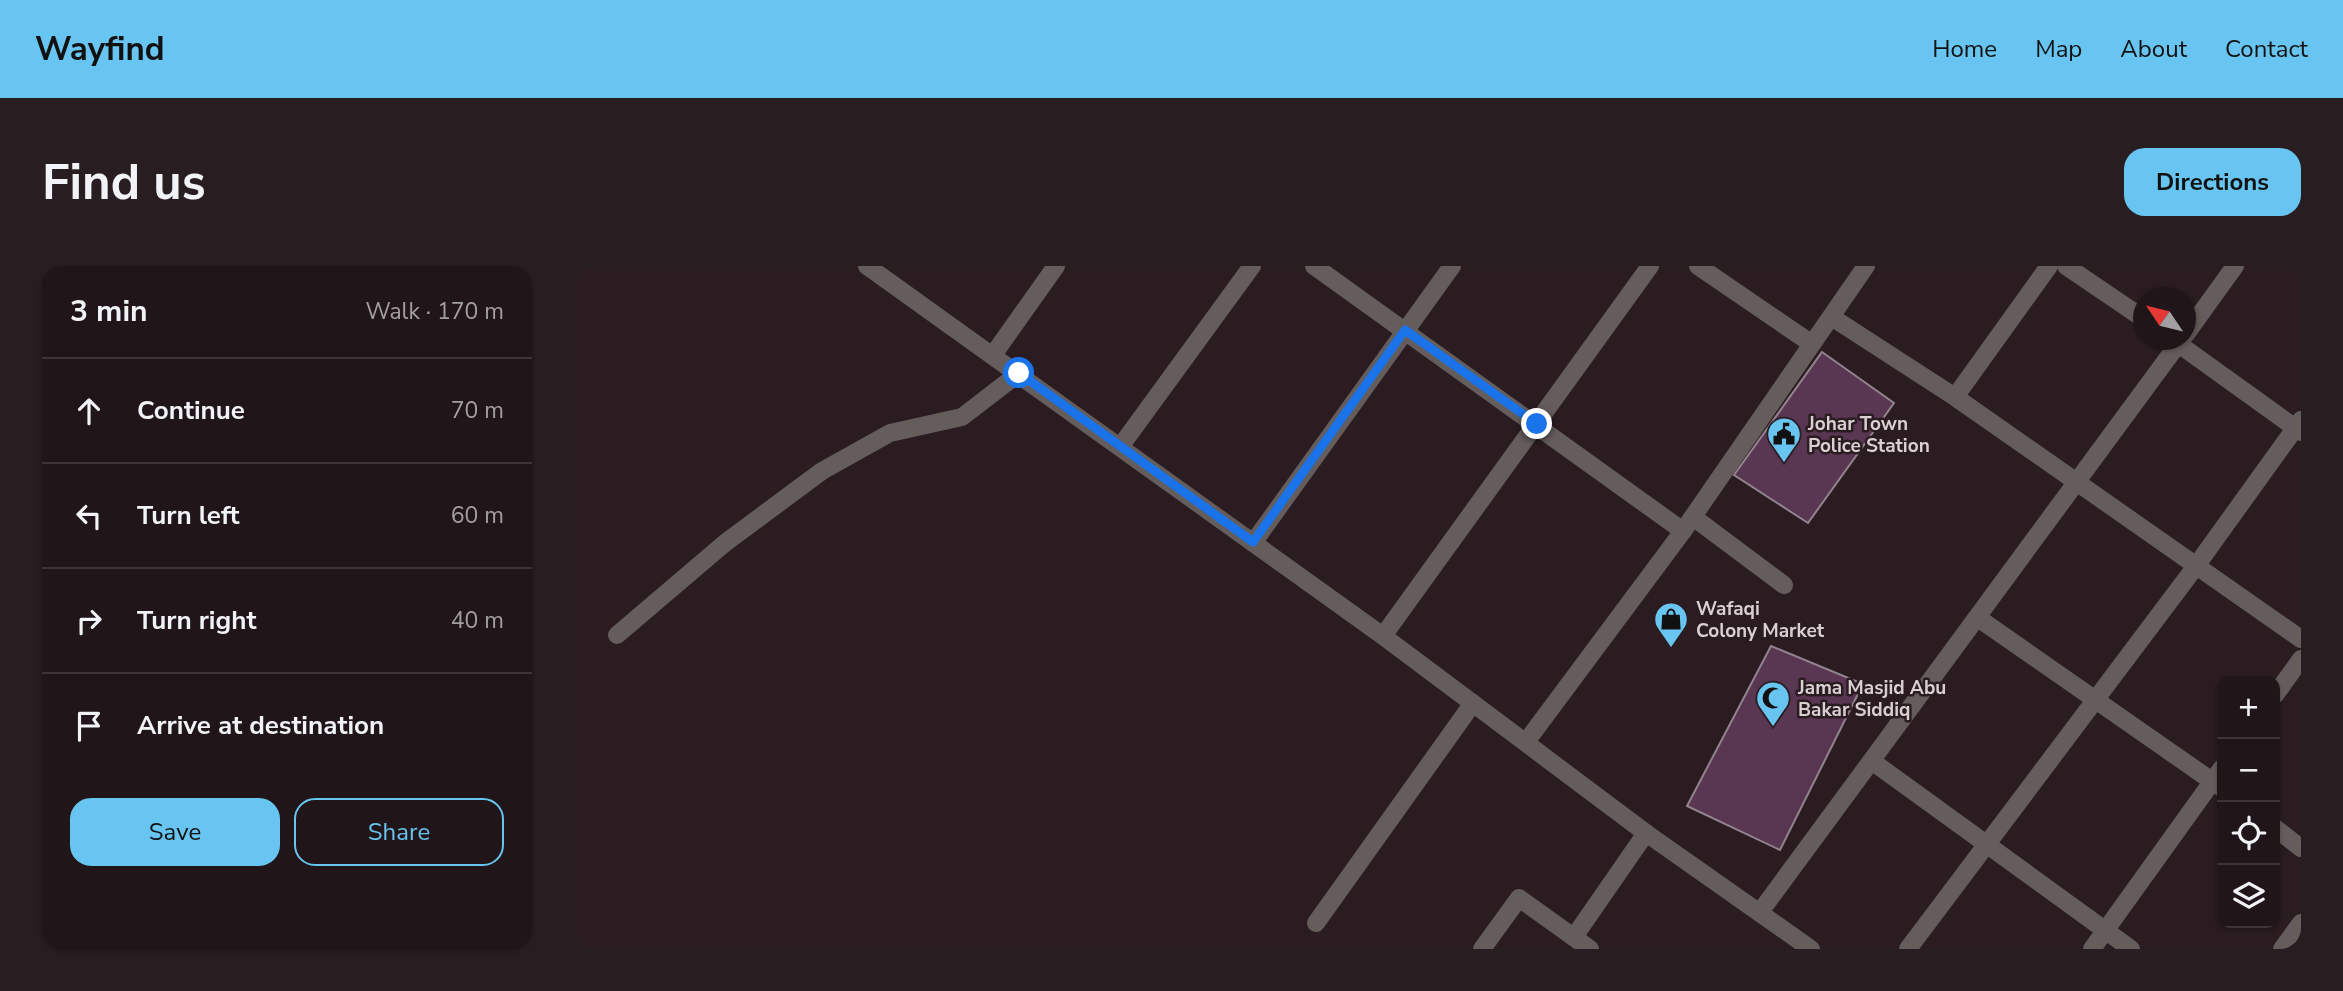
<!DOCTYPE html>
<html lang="en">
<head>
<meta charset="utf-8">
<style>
  body { margin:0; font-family:"Nunito Sans",sans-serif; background:#281e21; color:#f1f3f6 }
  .controls { position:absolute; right:21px; bottom:21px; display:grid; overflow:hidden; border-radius:14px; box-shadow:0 2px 5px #0004 }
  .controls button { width:63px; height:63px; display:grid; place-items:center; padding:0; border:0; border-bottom:2px solid #3d3437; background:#201518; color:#f1f3f6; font:35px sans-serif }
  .compass { position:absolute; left:1559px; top:21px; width:63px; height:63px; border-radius:50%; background:#201518; box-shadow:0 2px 5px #0004; rotate:305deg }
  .stop { position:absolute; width:21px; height:21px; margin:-16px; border:5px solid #1a73e8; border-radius:50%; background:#fff }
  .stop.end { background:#1a73e8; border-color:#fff; box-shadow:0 2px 7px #0008 }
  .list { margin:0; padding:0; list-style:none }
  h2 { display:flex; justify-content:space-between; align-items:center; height:91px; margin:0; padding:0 28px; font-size:30px }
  h2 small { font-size:23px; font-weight:400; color:#a29fa2 }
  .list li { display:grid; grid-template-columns:46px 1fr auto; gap:21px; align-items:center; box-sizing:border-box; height:105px; padding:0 28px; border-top:2px solid #3d3437 }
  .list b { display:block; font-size:26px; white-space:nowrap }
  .list em { font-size:23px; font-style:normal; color:#a29fa2 }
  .actions { display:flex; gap:14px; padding:21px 28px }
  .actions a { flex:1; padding:16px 0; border:2px solid #68c4f0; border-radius:21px; text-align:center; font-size:24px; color:#68c4f0 }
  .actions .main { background:#68c4f0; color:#111 }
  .icon { flex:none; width:38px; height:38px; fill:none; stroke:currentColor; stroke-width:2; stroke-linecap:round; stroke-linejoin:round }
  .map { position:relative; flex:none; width:1727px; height:683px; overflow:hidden; border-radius:21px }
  header { display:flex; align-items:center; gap:42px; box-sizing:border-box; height:98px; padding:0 35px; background:#68c4f0; color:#111 }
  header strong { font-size:33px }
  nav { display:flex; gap:38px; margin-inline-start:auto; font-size:24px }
  .intro { display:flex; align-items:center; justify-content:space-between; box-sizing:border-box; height:168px; padding:0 42px }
  h1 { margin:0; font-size:49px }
  .button { padding:18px 32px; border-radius:21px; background:#68c4f0; color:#111; font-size:24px; font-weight:700 }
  main { display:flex; gap:42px; padding:0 42px }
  aside { flex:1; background:#201518; border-radius:21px; box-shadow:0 2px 5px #0004 }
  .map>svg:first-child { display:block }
  .building { fill:#593651; stroke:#92848e; stroke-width:2 }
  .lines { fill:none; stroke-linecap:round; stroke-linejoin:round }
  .minor { stroke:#655d5c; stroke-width:18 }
  .tertiary { stroke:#655d5c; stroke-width:18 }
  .route { stroke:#1a73e8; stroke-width:9 }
  .labels { text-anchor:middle; stroke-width:5; stroke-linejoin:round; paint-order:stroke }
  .poi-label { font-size:19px; font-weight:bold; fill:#dad0d2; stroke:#2a1c20; text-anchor:start }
</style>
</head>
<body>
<header>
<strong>Wayfind</strong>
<nav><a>Home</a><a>Map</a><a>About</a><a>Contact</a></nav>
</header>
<div class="intro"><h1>Find us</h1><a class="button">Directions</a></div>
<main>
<aside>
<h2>3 min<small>Walk · 170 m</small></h2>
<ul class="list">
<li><svg class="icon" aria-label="ahead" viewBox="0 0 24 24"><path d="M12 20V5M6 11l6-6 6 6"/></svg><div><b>Continue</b></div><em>70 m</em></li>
<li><svg class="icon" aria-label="left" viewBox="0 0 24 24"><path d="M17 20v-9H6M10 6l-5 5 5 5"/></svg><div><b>Turn left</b></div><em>60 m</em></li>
<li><svg class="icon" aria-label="right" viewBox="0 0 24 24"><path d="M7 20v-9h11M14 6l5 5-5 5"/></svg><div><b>Turn right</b></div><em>40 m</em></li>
<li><svg class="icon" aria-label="arrive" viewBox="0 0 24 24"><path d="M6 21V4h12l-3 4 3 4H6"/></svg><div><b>Arrive at destination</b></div></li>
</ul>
<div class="actions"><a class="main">Save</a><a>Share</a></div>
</aside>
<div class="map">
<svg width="1727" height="683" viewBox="0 0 1727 683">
  <rect width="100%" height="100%" fill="#2a1c20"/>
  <!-- building -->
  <g class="building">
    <polygon points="1248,86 1320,137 1234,257 1160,209"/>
    <polygon points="1197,380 1289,418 1206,584 1113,540"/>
  </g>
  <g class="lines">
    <!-- minor -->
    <g class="minor">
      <polyline points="740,0 1109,265"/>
      <polyline points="1124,0 1238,78"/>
      <polyline points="1492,0 1570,53"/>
      <polyline points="1259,52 1381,131 1727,373"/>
      <polyline points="1612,68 1661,0"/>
      <polyline points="1599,74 1727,166"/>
      <polyline points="419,89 482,0"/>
      <polyline points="1381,131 1475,0"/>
      <polyline points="546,181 678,0"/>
      <polyline points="1119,251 1210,319"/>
      <polyline points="679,277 878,0"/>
      <polyline points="1404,352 1648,522"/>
      <polyline points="43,369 151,277 248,205 316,167 388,151 445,107"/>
      <polyline points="809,370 1076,0"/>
      <polyline points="1701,429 1727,393"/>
      <polyline points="952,476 1109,265 1292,0"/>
      <polyline points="1299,496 1557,683"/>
      <polyline points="1701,562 1727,582"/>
      <polyline points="1186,646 1607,74"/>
      <polyline points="742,657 899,437"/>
      <polyline points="1000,671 1072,567"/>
      <polyline points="908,683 945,632 1016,683"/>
      <polyline points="1334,683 1622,300 1727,154"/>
      <polyline points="1518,683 1648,502"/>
      <polyline points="1708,683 1727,657"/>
    </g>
    <!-- tertiary -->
    <polyline class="tertiary" points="293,0 809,370 1072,567 1237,683"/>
  </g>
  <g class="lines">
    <!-- route -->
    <polyline class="route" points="445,107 679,276 831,64 963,158"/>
  </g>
  <!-- icons -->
  <defs>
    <g id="civic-pin" transform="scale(1.75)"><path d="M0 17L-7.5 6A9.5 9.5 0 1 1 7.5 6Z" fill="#68c4f0" stroke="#2a1c20"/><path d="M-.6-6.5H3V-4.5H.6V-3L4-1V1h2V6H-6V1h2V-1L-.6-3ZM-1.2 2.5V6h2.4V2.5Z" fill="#111"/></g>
    <g id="shop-pin" transform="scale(1.75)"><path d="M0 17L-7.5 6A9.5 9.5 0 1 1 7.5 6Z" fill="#68c4f0" stroke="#2a1c20"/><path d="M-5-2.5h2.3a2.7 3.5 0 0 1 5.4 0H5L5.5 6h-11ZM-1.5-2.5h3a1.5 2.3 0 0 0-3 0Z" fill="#111"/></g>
    <g id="mosque-pin" transform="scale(1.75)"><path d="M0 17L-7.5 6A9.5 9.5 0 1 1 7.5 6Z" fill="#68c4f0" stroke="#2a1c20"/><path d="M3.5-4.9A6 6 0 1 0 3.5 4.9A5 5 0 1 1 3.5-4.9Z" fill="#111"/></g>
  </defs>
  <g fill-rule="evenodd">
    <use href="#civic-pin" x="1210" y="168"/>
    <use href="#shop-pin" x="1097" y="353"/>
    <use href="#mosque-pin" x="1199" y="432"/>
  </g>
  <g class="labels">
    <!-- poi labels -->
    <g class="poi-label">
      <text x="1234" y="164">Johar Town<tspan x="1234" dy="22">Police Station</tspan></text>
      <text x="1122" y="349">Wafaqi<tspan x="1122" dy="22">Colony Market</tspan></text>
      <text x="1224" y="428">Jama Masjid Abu<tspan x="1224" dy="22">Bakar Siddiq</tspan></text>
    </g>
  </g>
</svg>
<div class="controls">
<button>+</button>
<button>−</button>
<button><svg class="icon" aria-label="locate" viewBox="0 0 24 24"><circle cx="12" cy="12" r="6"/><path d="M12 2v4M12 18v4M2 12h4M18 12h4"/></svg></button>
<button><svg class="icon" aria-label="layers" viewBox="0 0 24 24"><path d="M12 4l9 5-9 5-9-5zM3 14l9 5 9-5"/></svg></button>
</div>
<svg class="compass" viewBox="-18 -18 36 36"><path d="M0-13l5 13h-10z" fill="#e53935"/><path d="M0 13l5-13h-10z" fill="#a29fa2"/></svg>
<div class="stop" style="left:445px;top:107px"></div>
<div class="stop end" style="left:963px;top:158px"></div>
</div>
</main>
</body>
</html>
